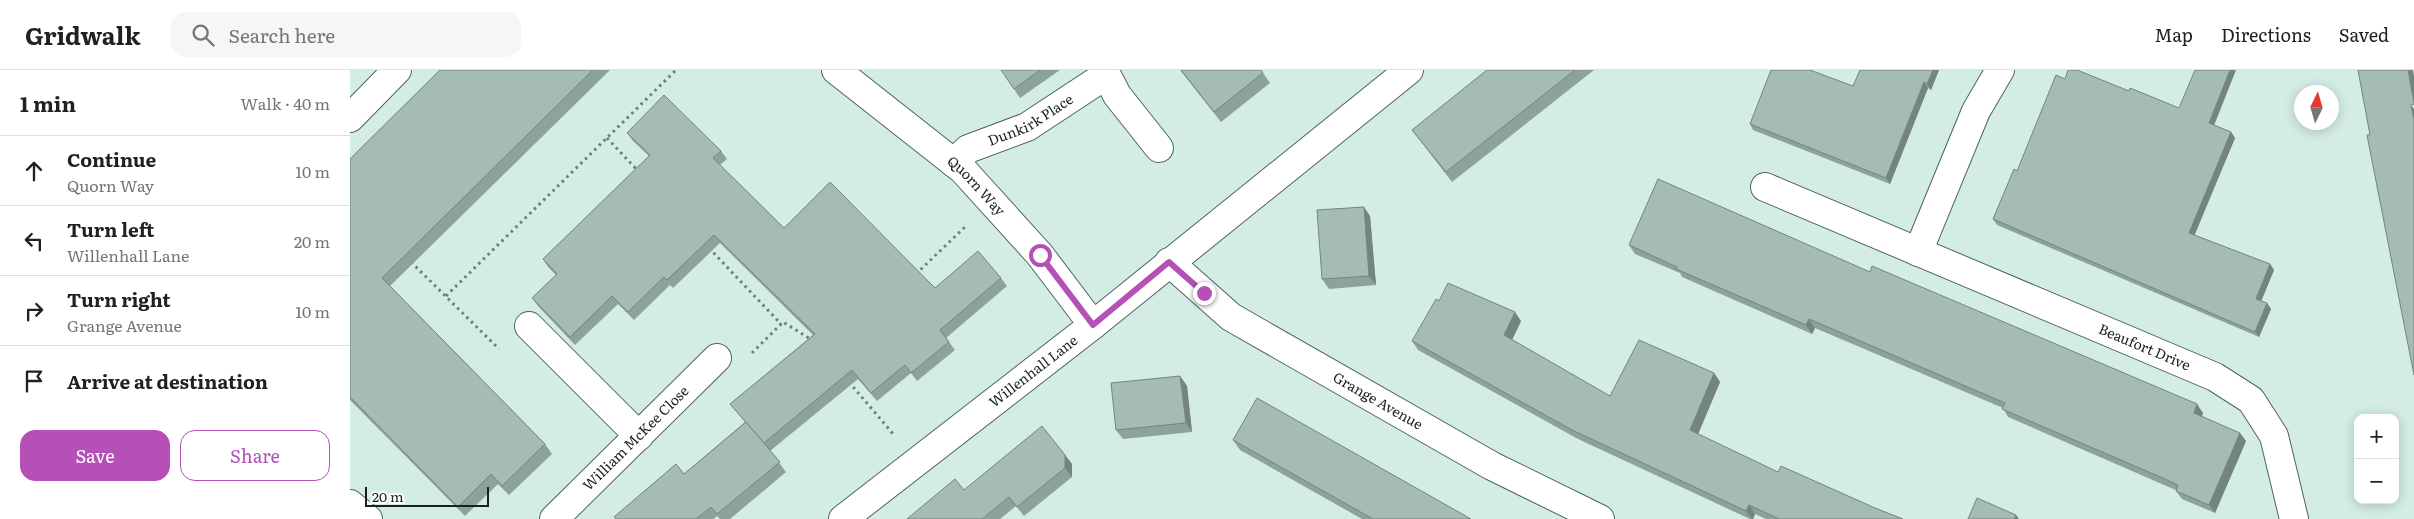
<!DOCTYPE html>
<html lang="en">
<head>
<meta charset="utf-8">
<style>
  body { margin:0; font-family:Literata,serif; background:#f6f6f6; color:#202124 }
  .controls { position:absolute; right:15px; bottom:15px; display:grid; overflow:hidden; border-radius:10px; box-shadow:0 2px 12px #0003 }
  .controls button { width:45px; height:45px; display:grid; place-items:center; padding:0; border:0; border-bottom:1px solid #e0e0e0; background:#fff; color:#202124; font:25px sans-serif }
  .compass { position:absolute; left:1944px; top:15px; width:45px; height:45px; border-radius:50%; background:#fff; box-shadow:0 2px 12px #0003; rotate:5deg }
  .scale { position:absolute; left:15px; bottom:12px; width:124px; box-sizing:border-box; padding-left:5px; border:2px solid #19221f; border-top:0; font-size:14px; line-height:18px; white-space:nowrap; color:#19221f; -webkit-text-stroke:4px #fff; paint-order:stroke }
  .stop { position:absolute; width:15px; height:15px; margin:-11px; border:4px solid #b450b6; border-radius:50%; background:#fff }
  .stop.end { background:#b450b6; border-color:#fff; box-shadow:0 1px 5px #0008 }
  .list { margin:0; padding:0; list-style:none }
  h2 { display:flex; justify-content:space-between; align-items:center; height:65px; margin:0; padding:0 20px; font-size:21px }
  h2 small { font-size:16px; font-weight:400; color:#757577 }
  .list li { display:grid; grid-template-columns:32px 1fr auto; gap:15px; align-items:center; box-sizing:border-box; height:70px; padding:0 20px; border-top:1px solid #e0e0e0 }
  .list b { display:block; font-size:19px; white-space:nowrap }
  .list p { margin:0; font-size:16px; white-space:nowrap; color:#757577 }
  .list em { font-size:16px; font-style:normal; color:#757577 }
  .actions { display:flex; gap:10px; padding:15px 20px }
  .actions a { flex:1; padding:11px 0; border:1px solid #b450b6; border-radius:15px; text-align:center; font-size:18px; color:#b450b6 }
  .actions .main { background:#b450b6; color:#fff }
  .icon { flex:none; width:28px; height:28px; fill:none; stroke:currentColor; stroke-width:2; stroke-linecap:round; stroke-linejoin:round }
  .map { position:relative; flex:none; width:2064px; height:449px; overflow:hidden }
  header { display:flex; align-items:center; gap:30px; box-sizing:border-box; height:70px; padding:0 25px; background:#fff; border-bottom:1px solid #e0e0e0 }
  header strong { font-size:24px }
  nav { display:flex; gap:28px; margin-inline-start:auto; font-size:18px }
  .search { width:350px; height:45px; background:#f6f6f6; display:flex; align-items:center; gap:12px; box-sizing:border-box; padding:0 18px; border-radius:15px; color:#757577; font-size:19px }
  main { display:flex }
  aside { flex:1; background:#fff }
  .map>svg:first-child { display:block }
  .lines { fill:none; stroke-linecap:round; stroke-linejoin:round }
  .minor-casing { stroke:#4f645e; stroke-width:30 }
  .path { stroke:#6e7e79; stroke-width:3; stroke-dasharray:2.5 4; stroke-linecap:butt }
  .minor { stroke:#fff; stroke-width:28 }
  .wall { fill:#8ea29d }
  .shaded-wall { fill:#74847f }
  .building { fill:#a5bcb6; stroke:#74847f }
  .route { stroke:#b450b6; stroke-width:6 }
  .labels { text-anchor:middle; stroke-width:5; stroke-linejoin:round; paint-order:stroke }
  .street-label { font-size:14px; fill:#19221f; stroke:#fff }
</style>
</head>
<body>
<header>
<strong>Gridwalk</strong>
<div class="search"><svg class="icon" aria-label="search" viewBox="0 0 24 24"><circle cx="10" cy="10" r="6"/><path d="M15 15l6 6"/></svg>Search here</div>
<nav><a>Map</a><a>Directions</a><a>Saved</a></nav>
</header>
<main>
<aside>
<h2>1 min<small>Walk · 40 m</small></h2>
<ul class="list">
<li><svg class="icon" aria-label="ahead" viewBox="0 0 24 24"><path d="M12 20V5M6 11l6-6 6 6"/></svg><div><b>Continue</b><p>Quorn Way</p></div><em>10 m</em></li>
<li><svg class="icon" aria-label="left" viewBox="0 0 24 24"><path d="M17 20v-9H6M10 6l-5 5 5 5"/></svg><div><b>Turn left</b><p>Willenhall Lane</p></div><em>20 m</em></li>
<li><svg class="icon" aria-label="right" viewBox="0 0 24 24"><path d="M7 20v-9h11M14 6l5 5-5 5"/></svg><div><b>Turn right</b><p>Grange Avenue</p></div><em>10 m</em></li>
<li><svg class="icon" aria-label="arrive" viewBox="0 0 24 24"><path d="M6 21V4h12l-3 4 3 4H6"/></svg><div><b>Arrive at destination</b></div></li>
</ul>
<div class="actions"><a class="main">Save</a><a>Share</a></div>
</aside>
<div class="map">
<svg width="2064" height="449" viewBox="0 0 2064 449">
  <rect width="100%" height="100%" fill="#d3ece5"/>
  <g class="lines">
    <!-- minor casing -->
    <g class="minor-casing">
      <g id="minor">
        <path id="s1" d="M486 0 613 100 690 185 743 255"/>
        <polyline points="754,0 767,25 809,78"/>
        <polyline points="0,48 47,0"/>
        <path id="s2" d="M604 93 618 79 677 57 756 5"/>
        <path id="s3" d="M1415 117 1865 307 1901 330 1924 366 1944 449"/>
        <polyline points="1568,182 1626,41 1650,0"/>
        <path id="s4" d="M819 192 881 247 1142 396 1250 449"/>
        <polyline points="179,256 289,366"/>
        <polyline points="0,434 18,449"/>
        <path id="s5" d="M204 449 367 288"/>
        <path id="s6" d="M493 449 743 255 1059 0"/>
      </g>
    </g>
    <!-- path -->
    <g class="path">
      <polyline points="257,68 289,102"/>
      <polyline points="359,178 431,254"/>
      <polyline points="61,192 149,279"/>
      <polyline points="566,204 616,156"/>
      <polyline points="96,226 326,0"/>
      <polyline points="402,283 433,252 462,270"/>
      <polyline points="499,312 544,365"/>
    </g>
    <!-- minor -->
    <use href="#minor" class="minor"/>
  </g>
  <!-- wall -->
  <g class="wall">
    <polygon points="90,0 260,0 40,216 195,374 202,384 159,425 148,414 115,446 0,330 0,89"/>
    <polygon points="651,0 710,0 670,28"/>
    <polygon points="830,0 911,0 920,13 871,52"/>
    <polygon points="1137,0 1244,0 1102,112 1062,60"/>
    <polygon points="1510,0 1589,0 1581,20 1578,18 1540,114 1403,60 1400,54 1503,16"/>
    <polygon points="1715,9 1779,21 1881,62 1885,68 1844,165 1920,194 1924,200 1911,231 1917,233 1921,239 1909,267 1647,155 1643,149 1667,101"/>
    <polygon points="277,63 371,81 377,89 370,95 434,158 585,218 651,208 657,216 596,268 605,280 567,311 561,303 527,331 508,309 420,381 436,402 380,449 370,449 367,446 364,449 265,449 334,404 395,352 380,334 463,265 370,173 323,218 320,215 284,250 268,234 225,275 188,236 182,228 206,205 198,197 193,189 299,86 283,71"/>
    <polygon points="1020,146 1026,215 979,219 972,209"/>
    <polygon points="1279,175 1520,202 1853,343 1852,346 1896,371 1865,443 1832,429 1826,421 1826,420 1821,418 1658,347 1653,338 1465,258 1462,264 1332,207 1330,203 1285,184"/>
    <polygon points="1089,231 1171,251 1162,270 1260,326 1364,303 1370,312 1348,364 1428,402 1553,449 1416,449 1405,444 1403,449 1400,449 1228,369 1068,280 1062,271"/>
    <polygon points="830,306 837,316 842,362 773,369 766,360"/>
    <polygon points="883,370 1121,449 1012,449 890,380"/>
    <polygon points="715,385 722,394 722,407 674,446 666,436 650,449 557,449 614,420"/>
  </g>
  <!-- shaded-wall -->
  <g class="shaded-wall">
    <polygon points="1583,0 1589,0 1581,20 1577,14"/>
    <polygon points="1880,0 1886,0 1863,58 1859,53"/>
    <polygon points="2058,0 2063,0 2064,7 2064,33"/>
    <polygon points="1574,12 1578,18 1540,114 1536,108"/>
    <polygon points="2061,35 2064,39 2064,50"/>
    <polygon points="1881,62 1885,68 1843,169 1839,163"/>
    <polygon points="1014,137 1020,146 1026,215 1019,206"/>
    <polygon points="1920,194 1924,200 1910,234 1906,229"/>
    <polygon points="1917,233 1921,239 1909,267 1905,262"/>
    <polygon points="1165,242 1171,251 1160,274 1154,265"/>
    <polygon points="1459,249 1465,258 1462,264 1456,255"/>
    <polygon points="1364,303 1370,312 1346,369 1340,360"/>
    <polygon points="830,306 837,316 842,362 836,353"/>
    <polygon points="1847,334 1853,343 1850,352 1844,343"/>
    <polygon points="1890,363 1896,371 1865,443 1859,435"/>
    <polygon points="715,385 722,394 722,407 715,398"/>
    <polygon points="1399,435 1405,444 1403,449 1402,449 1396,441"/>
    <polygon points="1666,445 1669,449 1664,449"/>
  </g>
  <!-- building -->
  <g class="building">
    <polygon points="90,0 243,0 32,208 195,374 152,416 141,404 108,437 0,327 0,89"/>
    <polygon points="651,0 690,0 664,19"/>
    <polygon points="831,0 911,0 913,3 864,42"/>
    <polygon points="1137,0 1225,0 1096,102 1062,60"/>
    <polygon points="1421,0 1460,0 1503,16 1510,0 1583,0 1577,14 1574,12 1536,108 1400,54"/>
    <polygon points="1718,0 1727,0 1779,21 1780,18 1829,38 1845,0 1880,0 1859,53 1881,62 1839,163 1920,194 1906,229 1917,233 1905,262 1643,149 1664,99 1667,101 1706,5 1715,9"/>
    <polygon points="2008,0 2058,0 2064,33 2064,34 2061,35 2064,50 2064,305 2017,65 2020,65"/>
    <polygon points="314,25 371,81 363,88 434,158 480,112 585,218 628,181 651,208 590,260 599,272 561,303 555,295 521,323 502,300 414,373 380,334 465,264 364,165 317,210 314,207 278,242 262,226 220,267 182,228 207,204 193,189 300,85 277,63"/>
    <polygon points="1308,109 1520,202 1522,196 1847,334 1844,343 1890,363 1859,435 1826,421 1828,415 1815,409 1652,339 1655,333 1459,249 1456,255 1326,199 1327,197 1279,175"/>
    <polygon points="1014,137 1019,206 972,209 967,140"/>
    <polygon points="1098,213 1165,242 1154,265 1260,326 1289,270 1364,303 1340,360 1428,402 1431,396 1525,438 1553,449 1429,449 1399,435 1396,441 1222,360 1062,271 1086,229 1089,231"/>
    <polygon points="830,306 836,353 766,360 761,313"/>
    <polygon points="907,328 1121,449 1023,449 883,370"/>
    <polygon points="396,352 430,392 367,444 361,437 346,449 266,449 264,447 326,394 334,404"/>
    <polygon points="692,356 715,385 715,398 667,437 659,427 632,449 557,449 605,409 614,420"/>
    <polygon points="1627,428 1666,445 1664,449 1618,449"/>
  </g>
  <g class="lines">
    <!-- route -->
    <polyline class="route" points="690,185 743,255 819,192 854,223"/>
  </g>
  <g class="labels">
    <!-- street labels -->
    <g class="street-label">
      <text dy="5" stroke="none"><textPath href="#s2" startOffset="89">Dunkirk Place</textPath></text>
      <text dy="5" stroke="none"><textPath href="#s1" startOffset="182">Quorn Way</textPath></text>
      <text dy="5" stroke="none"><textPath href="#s3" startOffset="412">Beaufort Drive</textPath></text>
      <text dy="5" stroke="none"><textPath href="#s6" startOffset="241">Willenhall Lane</textPath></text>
      <text dy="5" stroke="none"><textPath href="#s4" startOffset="252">Grange Avenue</textPath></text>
      <text dy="5" stroke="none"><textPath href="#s5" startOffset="115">William McKee Close</textPath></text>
    </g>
  </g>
</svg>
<div class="controls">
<button>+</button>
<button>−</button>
</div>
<svg class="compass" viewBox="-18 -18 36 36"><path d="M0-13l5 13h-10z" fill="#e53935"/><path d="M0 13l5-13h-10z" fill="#757577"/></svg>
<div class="scale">20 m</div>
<div class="stop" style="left:690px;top:185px"></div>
<div class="stop end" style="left:854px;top:223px"></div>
</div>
</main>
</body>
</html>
